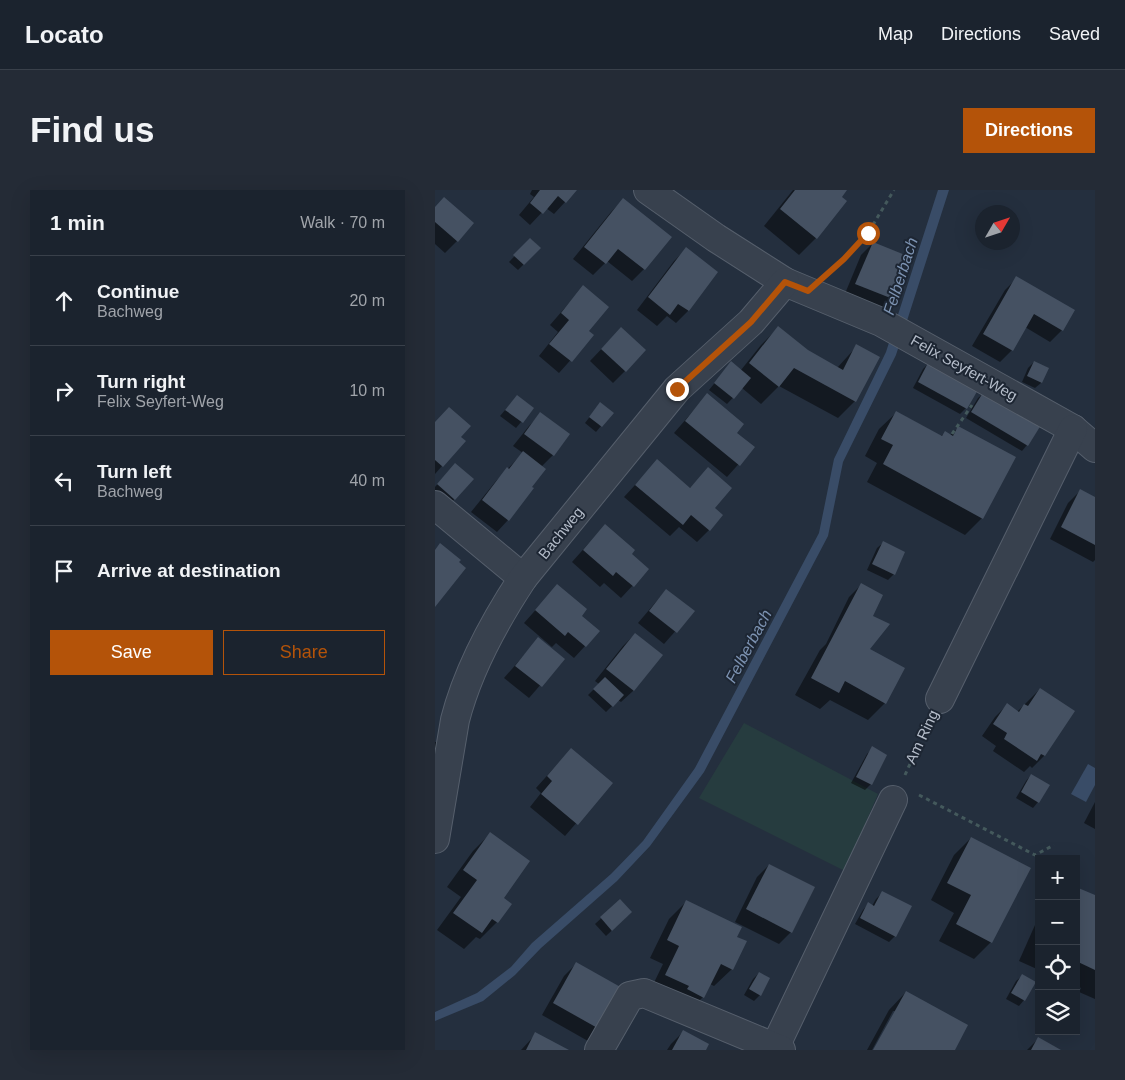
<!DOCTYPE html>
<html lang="en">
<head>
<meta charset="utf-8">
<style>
  body { margin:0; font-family:Arial,sans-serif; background:#242b36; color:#f1f3f6 }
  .controls { position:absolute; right:15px; bottom:15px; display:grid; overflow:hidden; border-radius:0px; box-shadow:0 5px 20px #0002 }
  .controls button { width:45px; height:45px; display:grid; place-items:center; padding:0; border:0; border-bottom:1px solid #39404a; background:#1b232e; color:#f1f3f6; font:25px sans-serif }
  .compass { position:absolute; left:540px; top:15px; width:45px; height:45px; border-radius:50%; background:#1b232e; box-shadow:0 5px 20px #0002; rotate:51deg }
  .stop { position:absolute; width:15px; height:15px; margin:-11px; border:4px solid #b45309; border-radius:50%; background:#fff }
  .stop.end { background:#b45309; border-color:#fff; box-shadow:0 1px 5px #0008 }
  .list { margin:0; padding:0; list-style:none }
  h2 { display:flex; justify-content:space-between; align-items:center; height:65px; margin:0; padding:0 20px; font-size:21px }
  h2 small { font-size:16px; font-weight:400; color:#a0a4aa }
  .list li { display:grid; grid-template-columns:32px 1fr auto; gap:15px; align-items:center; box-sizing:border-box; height:90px; padding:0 20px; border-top:1px solid #39404a }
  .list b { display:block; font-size:19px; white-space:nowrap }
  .list p { margin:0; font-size:16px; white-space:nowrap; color:#a0a4aa }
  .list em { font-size:16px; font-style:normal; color:#a0a4aa }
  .actions { display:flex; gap:10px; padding:15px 20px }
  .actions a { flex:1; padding:11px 0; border:1px solid #b45309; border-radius:0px; text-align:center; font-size:18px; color:#b45309 }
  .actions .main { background:#b45309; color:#fff }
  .icon { flex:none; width:28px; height:28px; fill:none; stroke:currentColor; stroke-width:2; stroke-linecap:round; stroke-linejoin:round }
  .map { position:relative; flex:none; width:660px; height:860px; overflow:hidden; border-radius:0px }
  header { display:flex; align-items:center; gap:30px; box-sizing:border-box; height:70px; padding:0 25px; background:#1b232e; border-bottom:1px solid #39404a }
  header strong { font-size:24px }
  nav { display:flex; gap:28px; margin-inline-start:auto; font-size:18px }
  .intro { display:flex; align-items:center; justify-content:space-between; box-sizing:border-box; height:120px; padding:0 30px }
  h1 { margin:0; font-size:35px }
  .button { padding:12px 22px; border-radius:0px; background:#b45309; color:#fff; font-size:18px; font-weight:700 }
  main { display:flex; gap:30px; padding:0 30px }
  aside { flex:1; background:#1b232e; border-radius:0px; box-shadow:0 5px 20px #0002 }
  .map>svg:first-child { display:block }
  .green { fill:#263c3f }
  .water { fill:#394c67 }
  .shadow { fill:#0007 }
  .building { fill:#455162 }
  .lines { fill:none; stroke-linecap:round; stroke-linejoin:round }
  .minor-casing { stroke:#565f6c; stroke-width:30 }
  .path { stroke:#44595c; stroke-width:3; stroke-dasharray:4 4; stroke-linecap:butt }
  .minor { stroke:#38414e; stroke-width:28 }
  .route { stroke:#b45309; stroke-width:6 }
  .labels { text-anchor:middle; stroke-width:4; stroke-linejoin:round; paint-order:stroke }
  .street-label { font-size:15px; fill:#b4bcc9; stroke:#1d2633 }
  .water-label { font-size:16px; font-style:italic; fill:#7c92b1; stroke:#1d2633 }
</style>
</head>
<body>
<header>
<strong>Locato</strong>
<nav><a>Map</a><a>Directions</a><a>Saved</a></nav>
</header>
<div class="intro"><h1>Find us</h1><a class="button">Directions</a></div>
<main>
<aside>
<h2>1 min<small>Walk · 70 m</small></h2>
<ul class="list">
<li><svg class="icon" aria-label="ahead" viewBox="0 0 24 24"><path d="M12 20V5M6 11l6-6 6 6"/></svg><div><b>Continue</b><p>Bachweg</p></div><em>20 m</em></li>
<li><svg class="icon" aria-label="right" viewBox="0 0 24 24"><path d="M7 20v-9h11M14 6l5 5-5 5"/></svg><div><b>Turn right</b><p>Felix Seyfert-Weg</p></div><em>10 m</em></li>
<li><svg class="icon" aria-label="left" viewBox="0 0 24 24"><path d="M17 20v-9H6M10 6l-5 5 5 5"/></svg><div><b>Turn left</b><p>Bachweg</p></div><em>40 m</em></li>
<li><svg class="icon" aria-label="arrive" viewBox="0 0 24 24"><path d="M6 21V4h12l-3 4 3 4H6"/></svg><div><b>Arrive at destination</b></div></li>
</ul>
<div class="actions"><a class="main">Save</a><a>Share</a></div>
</aside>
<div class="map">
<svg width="660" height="860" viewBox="0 0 660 860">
  <rect width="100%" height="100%" fill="#242f3e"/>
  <!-- green -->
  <polygon class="green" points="309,533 443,604 410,681 264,608"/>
  <!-- water -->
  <g class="water">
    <polygon points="503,0 514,0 461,165 408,272 393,346 269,582 215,656 182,691 106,758 80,785 48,811 0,831 0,822 42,803 76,777 97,753 176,684 208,651 260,578 384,343 399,269 451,162"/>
    <polygon points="653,574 660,578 660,595 651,612 636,604"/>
  </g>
  <!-- shadow -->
  <g class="shadow">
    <polygon points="97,0 141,0 119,24 111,18 95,35 84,25 99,7 95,4"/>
    <polygon points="358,0 411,0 381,48 364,65 329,36"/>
    <polygon points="188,10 209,79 197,91 172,71 158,85 138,69 176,22"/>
    <polygon points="0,18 22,51 10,63 0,54"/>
    <polygon points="96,49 105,58 83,80 74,72"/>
    <polygon points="438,53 457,109 445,121 409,106 426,65"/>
    <polygon points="251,59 282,82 253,121 241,133 232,126 222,136 202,120 239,71"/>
    <polygon points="582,88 627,140 615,152 590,137 577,160 565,172 537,156 570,100"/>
    <polygon points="148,97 152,141 157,146 124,183 104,166 123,142 115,135"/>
    <polygon points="343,138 372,161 402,178 422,156 420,211 403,228 344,196 326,214 307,198 292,214 274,200 291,179 306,180 326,155"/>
    <polygon points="174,151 190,181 178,193 155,171"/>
    <polygon points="599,172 613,178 606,193 600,198 587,192 593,178"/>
    <polygon points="494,173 531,218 525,224 478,198 488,179"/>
    <polygon points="549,203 592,255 587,261 531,228 543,208"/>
    <polygon points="272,205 300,243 318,258 292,287 239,243"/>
    <polygon points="82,206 98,218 81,238 65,226"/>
    <polygon points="160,220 166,236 161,242 150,233"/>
    <polygon points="462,222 506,246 510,243 515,245 523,238 547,328 530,345 432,292 442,273 430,266 444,239"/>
    <polygon points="106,224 118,265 106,277 73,330 62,342 36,322 61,291 88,263 78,256 94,236"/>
    <polygon points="0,232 29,251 0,284"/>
    <polygon points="222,271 254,299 273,279 278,318 274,340 262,352 244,337 235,346 189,307"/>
    <polygon points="15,280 37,289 14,315 0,303 0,297"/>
    <polygon points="645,301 660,309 660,370 658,372 615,349 633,313"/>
    <polygon points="170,335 195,364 213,379 186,408 169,393 165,397 137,372"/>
    <polygon points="448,353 459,384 453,390 432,380 442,358"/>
    <polygon points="426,395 436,426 433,459 450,513 433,530 395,510 385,519 360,505 385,460 391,454 414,407"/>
    <polygon points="122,396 145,426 150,456 139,468 121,453 117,457 89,433"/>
    <polygon points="231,400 258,421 229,454 203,433"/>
    <polygon points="200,444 226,466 198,501 186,512 183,510 171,522 153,505 164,494 160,491 188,456"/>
    <polygon points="103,449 128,469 94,508 69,488"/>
    <polygon points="605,499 638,521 609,566 597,578 595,576 589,582 558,561 561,556 547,546 560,527 572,515 582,522"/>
    <polygon points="0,552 2,552 0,565"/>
    <polygon points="438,558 451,565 436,594 430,600 416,593 432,564"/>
    <polygon points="136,559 176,593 130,646 95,617 106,603 101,598"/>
    <polygon points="596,585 603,612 598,618 581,608 591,591"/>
    <polygon points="660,612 660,639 649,633"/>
    <polygon points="55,644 67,708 75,714 62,732 45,749 41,747 29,759 2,740 26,707 12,697 38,661"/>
    <polygon points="536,648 556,752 539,769 504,751 519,723 496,710 519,665"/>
    <polygon points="334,675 356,742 344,754 300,732 322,687"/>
    <polygon points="641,698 660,706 660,809 644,802 646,798 641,796"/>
    <polygon points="447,703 460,746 454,752 420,734 428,720 433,714 437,716 441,709"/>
    <polygon points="185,711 190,728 171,746 160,734"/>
    <polygon points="251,712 301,747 297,779 279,796 275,794 268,807 251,824 214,803 228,774 215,768 234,729"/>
    <polygon points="604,731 604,780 584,771 600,735"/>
    <polygon points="141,774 187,800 153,851 107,825 129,786"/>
    <polygon points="324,783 325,805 319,811 309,805 318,789"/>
    <polygon points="587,786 589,810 584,816 571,809 581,791"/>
    <polygon points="471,802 518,860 440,860 461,821 458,821 437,860 432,860 454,820"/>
    <polygon points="248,842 269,860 232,860 236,854"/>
    <polygon points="101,844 131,860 86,860"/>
    <polygon points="603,849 624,860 592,860"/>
  </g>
  <!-- building -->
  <g class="building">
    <polygon points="105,0 142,0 131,13 123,6 108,24 95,13"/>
    <polygon points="360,0 412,0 407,7 412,11 382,49 345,19"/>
    <polygon points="9,7 39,33 23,52 0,32 0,17"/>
    <polygon points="188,8 237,47 210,80 183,59 171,74 149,57"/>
    <polygon points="95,48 106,58 89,75 78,65"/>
    <polygon points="438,52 475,67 458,109 420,94"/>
    <polygon points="251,57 283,82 254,121 243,114 235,125 213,107"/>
    <polygon points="581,86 640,120 628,141 599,124 578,161 548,144"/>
    <polygon points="148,95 174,117 154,141 159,145 137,172 114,154 134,130 126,123"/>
    <polygon points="343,136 373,160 408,180 421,154 445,167 421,212 359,178 344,197 314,173"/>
    <polygon points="186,137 211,160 191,182 166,159"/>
    <polygon points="296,171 316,188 299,209 279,193"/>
    <polygon points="494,171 544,198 532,219 483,192"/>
    <polygon points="599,171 614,178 607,193 592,186"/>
    <polygon points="549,201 606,235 593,256 536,222"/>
    <polygon points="272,203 309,234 302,243 320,257 305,276 250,231"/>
    <polygon points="82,205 99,218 88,233 70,220"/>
    <polygon points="165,212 179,223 167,237 154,227"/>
    <polygon points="14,217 36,236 26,247 31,251 8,277 0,270 0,232"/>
    <polygon points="461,221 507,246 510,241 518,246 523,236 581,267 548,329 448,274 458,255 446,249"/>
    <polygon points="105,222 135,244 119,266 89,244"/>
    <polygon points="88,261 111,279 97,297 99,298 74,331 47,310 72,277 74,279"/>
    <polygon points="222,269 255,298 273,277 297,298 280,318 288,325 275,341 256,325 248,335 200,295"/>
    <polygon points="20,273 39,289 20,310 2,294"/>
    <polygon points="645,299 660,307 660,355 626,337"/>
    <polygon points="170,334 200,360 197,364 214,379 199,397 181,382 178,386 148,360"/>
    <polygon points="448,351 470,362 460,385 437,374"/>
    <polygon points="5,353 26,370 24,372 31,378 0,417 0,360"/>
    <polygon points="426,393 448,405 438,426 455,434 435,459 470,478 451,514 410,491 404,503 376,488"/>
    <polygon points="122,394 152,419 147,426 165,441 151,457 133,442 130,446 100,420"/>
    <polygon points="231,399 260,421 242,443 214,421"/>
    <polygon points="200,443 228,465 199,501 171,479"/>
    <polygon points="103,447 130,469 107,497 80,476"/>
    <polygon points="170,487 189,505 178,517 158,499"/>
    <polygon points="605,498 640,521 610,566 606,564 602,571 569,549 572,543 558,534 572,513 584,522 589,514 593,516"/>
    <polygon points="437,556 452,565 437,595 421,587"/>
    <polygon points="136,558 178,593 143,635 106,604 117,591 112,586"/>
    <polygon points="596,584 615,595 604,613 586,602"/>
    <polygon points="55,642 95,671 69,708 77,714 63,733 57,729 47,743 18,723 42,690 28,680"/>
    <polygon points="536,647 596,678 557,753 521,734 536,705 512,693"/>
    <polygon points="334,674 380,697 357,743 311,719"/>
    <polygon points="641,697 660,705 660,780 641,771"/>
    <polygon points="447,701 477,716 461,747 425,728 433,712 439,716"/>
    <polygon points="185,709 197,722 177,741 165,727"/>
    <polygon points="251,710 307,737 302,747 312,751 298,780 286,774 269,808 252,799 254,796 230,785 244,756 232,750"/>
    <polygon points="141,772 189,799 166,840 118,813"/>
    <polygon points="324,782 335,788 326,806 314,799"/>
    <polygon points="587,784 601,792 590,811 576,803"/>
    <polygon points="471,801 533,835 520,860 438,860"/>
    <polygon points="248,840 274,854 271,860 237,860"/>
    <polygon points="100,842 134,860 91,860"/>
    <polygon points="603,847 626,860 596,860"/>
  </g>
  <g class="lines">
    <!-- minor casing -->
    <g class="minor-casing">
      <g id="minor">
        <polyline points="213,0 281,48 350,92 446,132 638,239 660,258"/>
        <polyline points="0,315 88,388"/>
        <polyline points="505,509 638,239"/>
        <path d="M0 649 20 530C33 479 59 432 88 388L242 199 316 132 350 92"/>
        <polyline points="340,857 458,610"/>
        <polyline points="164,860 195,806 209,803 346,860"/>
      </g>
    </g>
    <!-- path -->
    <g class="path">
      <polyline points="395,82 409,69 433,43 459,0"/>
      <polyline points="517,244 537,215"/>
      <polyline points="470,585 494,532"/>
      <polyline points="484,605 600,665 619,655"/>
    </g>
    <!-- minor -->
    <use href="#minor" class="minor"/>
  </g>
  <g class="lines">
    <!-- route -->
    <polyline class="route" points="242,199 316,132 350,92 373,101 409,69 433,43"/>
  </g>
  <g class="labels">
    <!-- street labels -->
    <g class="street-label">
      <text transform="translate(529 178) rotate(29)" y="5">Felix Seyfert-Weg</text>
      <text transform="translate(126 343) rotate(-51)" y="5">Bachweg</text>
      <text transform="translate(487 547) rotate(-65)" y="5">Am Ring</text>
    </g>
    <!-- water labels -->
    <g class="water-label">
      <text transform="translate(465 86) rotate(-72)" y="6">Felberbach</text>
      <text transform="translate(313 456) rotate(-62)" y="6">Felberbach</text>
    </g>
  </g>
</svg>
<div class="controls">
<button>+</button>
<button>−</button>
<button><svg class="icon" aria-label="locate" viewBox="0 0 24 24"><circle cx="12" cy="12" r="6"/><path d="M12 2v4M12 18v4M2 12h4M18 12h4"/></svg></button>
<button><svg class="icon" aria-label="layers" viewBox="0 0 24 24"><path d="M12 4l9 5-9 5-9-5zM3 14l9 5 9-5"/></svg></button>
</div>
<svg class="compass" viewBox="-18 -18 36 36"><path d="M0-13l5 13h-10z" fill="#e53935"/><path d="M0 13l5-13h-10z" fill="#a0a4aa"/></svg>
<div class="stop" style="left:433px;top:43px"></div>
<div class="stop end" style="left:242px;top:199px"></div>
</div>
</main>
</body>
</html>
